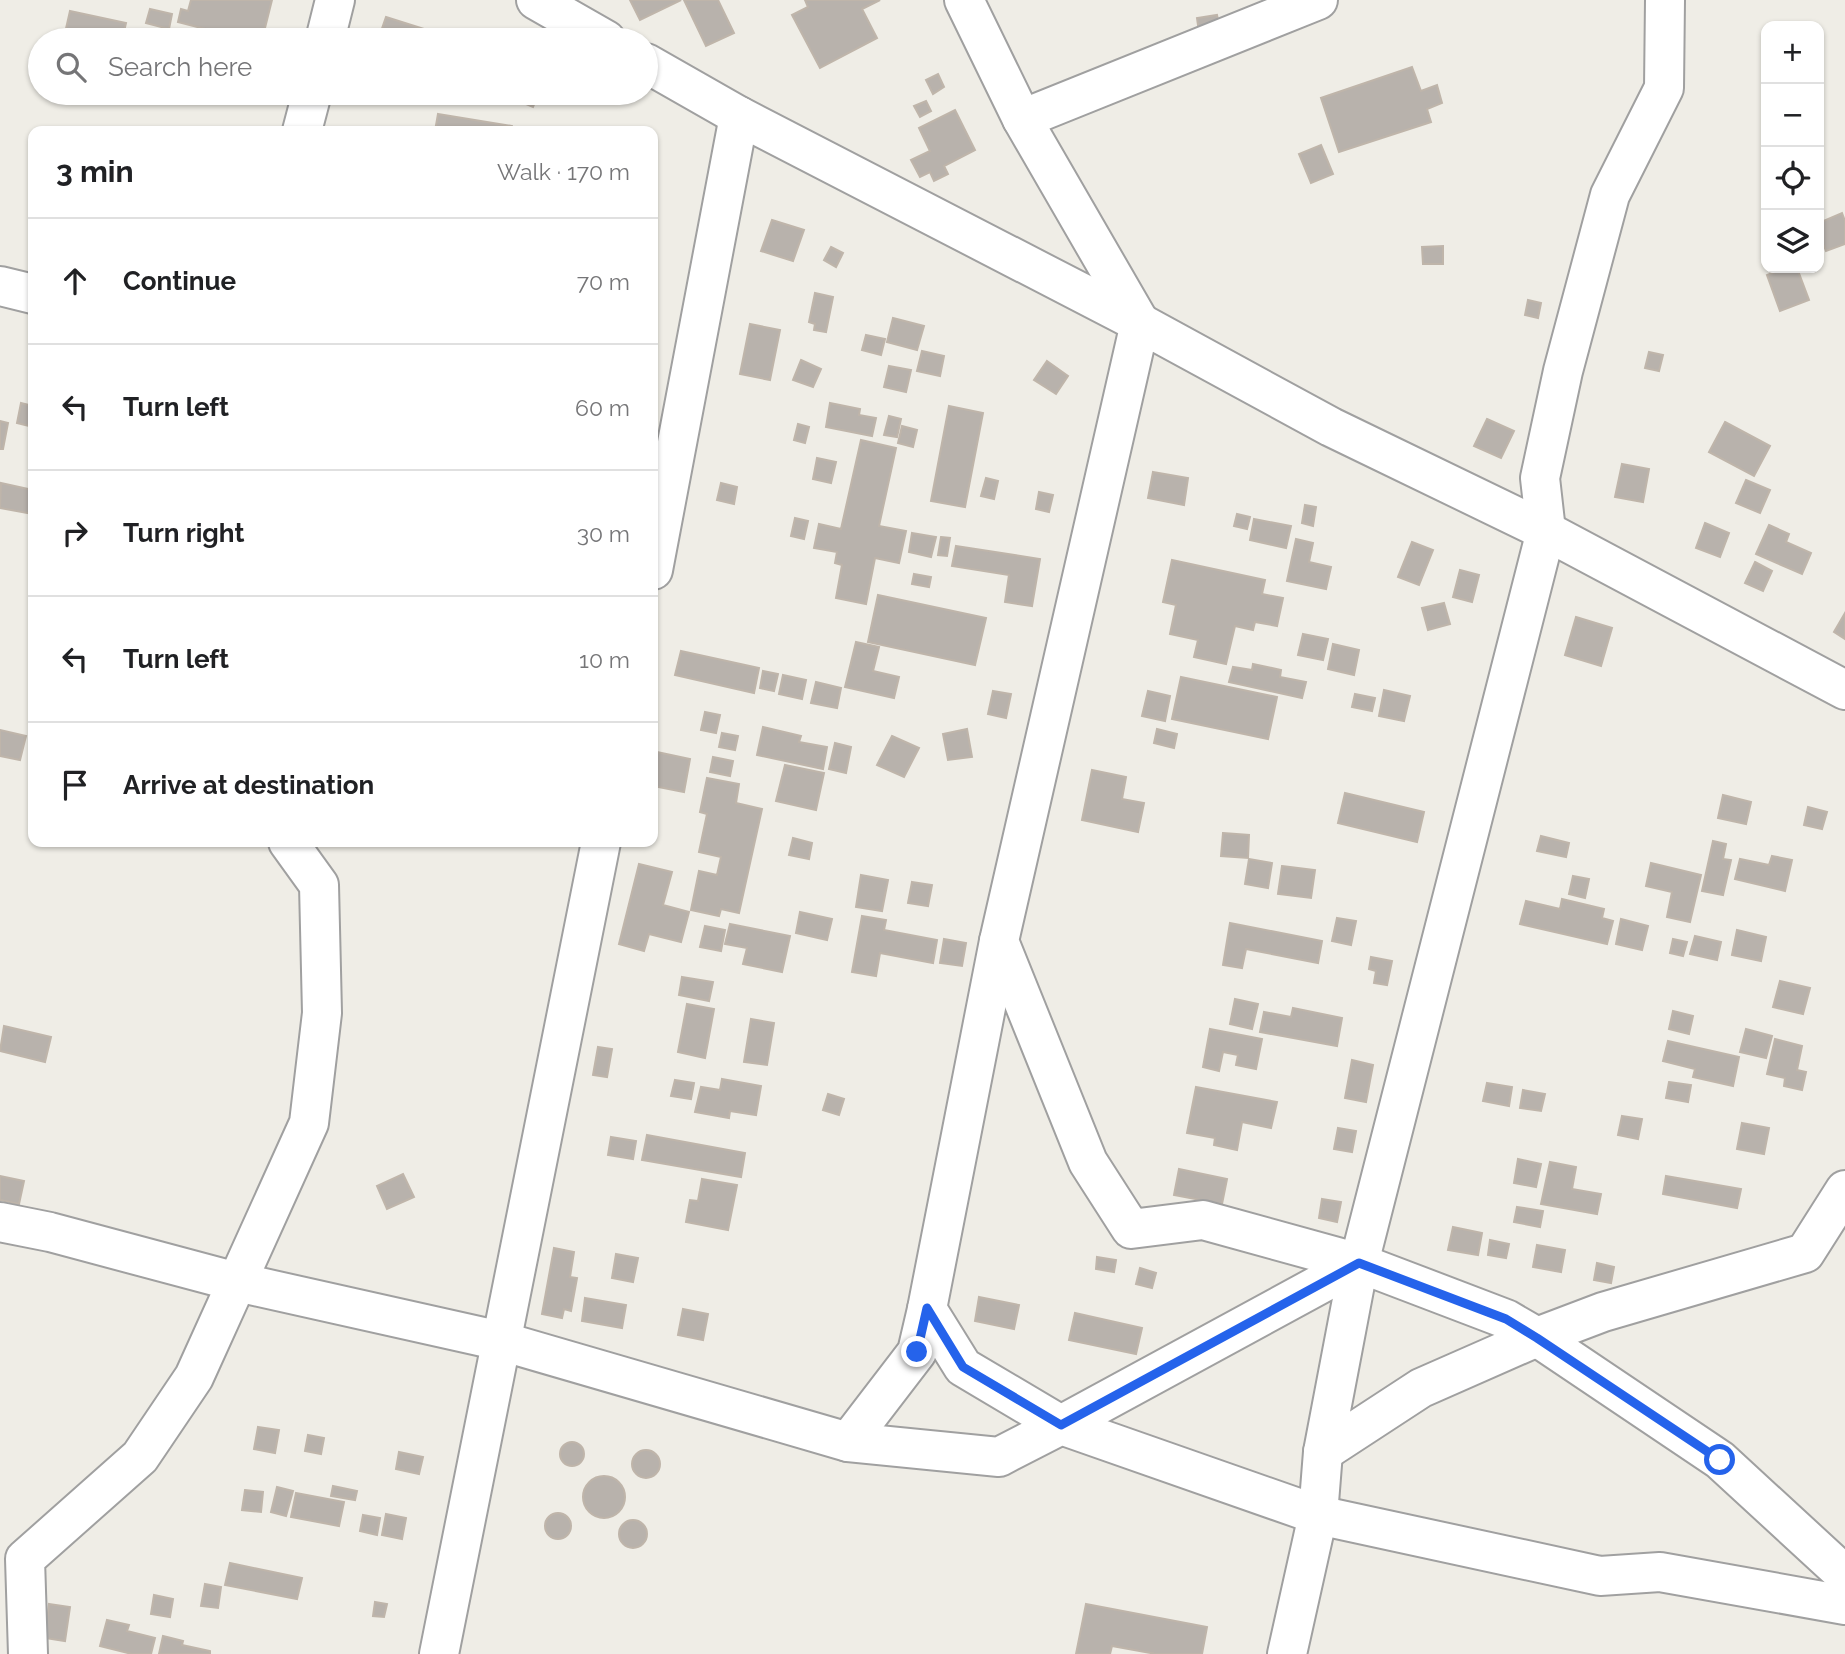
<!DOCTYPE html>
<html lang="en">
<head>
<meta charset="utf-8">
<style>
  body { margin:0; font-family:Raleway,sans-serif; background:#f6f6f6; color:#202124 }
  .controls { position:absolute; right:21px; top:21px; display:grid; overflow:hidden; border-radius:14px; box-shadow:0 2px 5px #0004 }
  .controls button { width:63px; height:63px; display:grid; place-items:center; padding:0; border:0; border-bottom:2px solid #e0e0e0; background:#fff; color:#202124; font:35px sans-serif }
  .stop { position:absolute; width:21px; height:21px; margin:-16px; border:5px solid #2563eb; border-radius:50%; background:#fff }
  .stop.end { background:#2563eb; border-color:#fff; box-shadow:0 2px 7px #0008 }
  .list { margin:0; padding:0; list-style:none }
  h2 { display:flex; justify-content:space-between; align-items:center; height:91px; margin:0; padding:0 28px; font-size:30px }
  h2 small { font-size:23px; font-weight:400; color:#757577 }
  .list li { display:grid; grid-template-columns:46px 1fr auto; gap:21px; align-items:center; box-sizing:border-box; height:126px; padding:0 28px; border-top:2px solid #e0e0e0 }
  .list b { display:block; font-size:26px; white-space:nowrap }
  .list em { font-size:23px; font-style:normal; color:#757577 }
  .icon { flex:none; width:38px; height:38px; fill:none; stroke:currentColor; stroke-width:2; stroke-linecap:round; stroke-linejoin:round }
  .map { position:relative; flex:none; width:1845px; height:1654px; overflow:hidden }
  .search { position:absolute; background:#fff; box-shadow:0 2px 5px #0004; left:28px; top:28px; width:630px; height:77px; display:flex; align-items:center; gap:18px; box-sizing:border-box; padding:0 24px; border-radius:38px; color:#757577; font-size:26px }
  .panel { position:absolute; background:#fff; box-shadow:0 2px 5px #0004; left:28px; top:126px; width:630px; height:721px; border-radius:14px }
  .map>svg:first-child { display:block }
  .building { fill:#b8b2ac; stroke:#bfb5aa; stroke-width:2 }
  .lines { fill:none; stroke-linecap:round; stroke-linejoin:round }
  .minor-casing { stroke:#a0a0a0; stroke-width:42 }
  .minor { stroke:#fff; stroke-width:38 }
  .route { stroke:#2563eb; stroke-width:9 }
</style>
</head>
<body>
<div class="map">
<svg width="1845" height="1654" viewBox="0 0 1845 1654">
  <rect width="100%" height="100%" fill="#efede6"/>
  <!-- building -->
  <g class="building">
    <polygon points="191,0 272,0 262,40 242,37 242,40 207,40 209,30 178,22 181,9 188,11"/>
    <polygon points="630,0 681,0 640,20"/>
    <polygon points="684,0 718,0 734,33 706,46"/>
    <polygon points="805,0 880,0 862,9 877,38 820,68 792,15 808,7"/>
    <polygon points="150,9 172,14 169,29 146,23"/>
    <polygon points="70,11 126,23 122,40 92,40 92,39 65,33"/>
    <polygon points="1217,15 1220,29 1199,32 1197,18"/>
    <polygon points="386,17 427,30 424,40 378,40"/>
    <polygon points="1412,67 1421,91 1437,85 1442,103 1427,109 1431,122 1339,152 1321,98"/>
    <polygon points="938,74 944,87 933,94 926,80"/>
    <polygon points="524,93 538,95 533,107 521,102"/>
    <polygon points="926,101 931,111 920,117 914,106"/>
    <polygon points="955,110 975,150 944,166 948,174 934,181 930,172 920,177 911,160 930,151 919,128"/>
    <polygon points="438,114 512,126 512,131 435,131"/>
    <polygon points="1321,145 1333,174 1311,183 1299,154"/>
    <polygon points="1842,213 1845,221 1845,244 1826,251 1824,246 1819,248 1819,223"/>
    <polygon points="772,220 804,230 793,261 761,251"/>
    <polygon points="1443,246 1443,264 1423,264 1422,247"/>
    <polygon points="831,247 843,253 836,267 824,260"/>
    <polygon points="1785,268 1797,268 1809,300 1780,311 1767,275"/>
    <polygon points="815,293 833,297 826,332 814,330 815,324 809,322"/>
    <polygon points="1528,300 1541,303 1538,318 1525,315"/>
    <polygon points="893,318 924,326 917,350 887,342"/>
    <polygon points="750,324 780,330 770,380 740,374"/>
    <polygon points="866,335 885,339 881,355 862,350"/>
    <polygon points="922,351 944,356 940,376 917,371"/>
    <polygon points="1649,352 1663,355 1659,371 1645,368"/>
    <polygon points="801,360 821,369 813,387 793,380"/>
    <polygon points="1047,361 1068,376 1056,394 1034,380"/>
    <polygon points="889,366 911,370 906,392 884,387"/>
    <polygon points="21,403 33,406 33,427 17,423"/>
    <polygon points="830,403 860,409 859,415 876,418 872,436 826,427"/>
    <polygon points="949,406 983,413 965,507 931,501"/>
    <polygon points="889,416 901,419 897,437 884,435"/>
    <polygon points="1487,419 1514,431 1501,458 1474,446"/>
    <polygon points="0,421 8,423 3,449 0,449"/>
    <polygon points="1725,422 1770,446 1754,476 1709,452"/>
    <polygon points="798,424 809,427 805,443 794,440"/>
    <polygon points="902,426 917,430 913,447 898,443"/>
    <polygon points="861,440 896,448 879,526 906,531 899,563 875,558 866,604 836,598 842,565 835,563 837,552 814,548 819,524 841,529"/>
    <polygon points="817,458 836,462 831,483 813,479"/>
    <polygon points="1622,464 1649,469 1643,502 1615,497"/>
    <polygon points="1153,472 1188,478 1184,505 1148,498"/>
    <polygon points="986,478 998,481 994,499 981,496"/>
    <polygon points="1746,480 1770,490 1760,513 1736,503"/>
    <polygon points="1,483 33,490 33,514 0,508"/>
    <polygon points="721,483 737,487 734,504 717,500"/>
    <polygon points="1039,492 1053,495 1049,512 1036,509"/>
    <polygon points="1305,505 1316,507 1313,526 1302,523"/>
    <polygon points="1237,514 1250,517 1247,529 1234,526"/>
    <polygon points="795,518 808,521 804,539 791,536"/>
    <polygon points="1254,519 1291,526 1286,548 1250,540"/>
    <polygon points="1705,523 1729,533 1720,557 1696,548"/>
    <polygon points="1769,525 1789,534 1786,542 1811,553 1802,574 1756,554"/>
    <polygon points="912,533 936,537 931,557 909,552"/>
    <polygon points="941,537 950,538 947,556 938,555"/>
    <polygon points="1296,539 1313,543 1309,562 1331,567 1326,589 1287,581"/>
    <polygon points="1412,542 1433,550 1419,585 1398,577"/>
    <polygon points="956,546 1040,559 1032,606 1005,602 1009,575 952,566"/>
    <polygon points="1172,560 1265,580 1262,594 1283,598 1277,626 1255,622 1253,630 1235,626 1226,664 1194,657 1198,640 1170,634 1176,605 1163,602"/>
    <polygon points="1755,562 1772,571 1763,591 1745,583"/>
    <polygon points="1460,570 1479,575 1472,602 1453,597"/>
    <polygon points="914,574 931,577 929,587 912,584"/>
    <polygon points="878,595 986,618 975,665 868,642"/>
    <polygon points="1444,603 1450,624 1428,630 1422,608"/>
    <polygon points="1845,613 1845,639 1834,632"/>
    <polygon points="1576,617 1612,628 1601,666 1565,655"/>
    <polygon points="1303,634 1328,639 1323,660 1298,655"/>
    <polygon points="856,642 879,647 873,671 899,677 894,698 845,687"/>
    <polygon points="1333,644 1359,650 1354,675 1328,669"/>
    <polygon points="681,651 759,668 754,693 675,675"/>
    <polygon points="1253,664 1281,670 1280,677 1306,682 1302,698 1229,682 1233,667 1252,670"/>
    <polygon points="763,671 778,674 774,691 760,688"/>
    <polygon points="783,675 806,680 802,699 779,694"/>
    <polygon points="1181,677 1277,697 1268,739 1172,719"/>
    <polygon points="816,682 841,688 837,708 811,703"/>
    <polygon points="1384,690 1410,696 1404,721 1379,716"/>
    <polygon points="993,691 1011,694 1006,718 988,714"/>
    <polygon points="1148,691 1170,696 1165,721 1142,716"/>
    <polygon points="1355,694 1375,698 1372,711 1352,707"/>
    <polygon points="705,712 720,715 716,733 701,730"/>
    <polygon points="763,727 801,736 799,742 827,747 823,769 757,755"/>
    <polygon points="967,729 972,757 948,760 943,734"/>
    <polygon points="1157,729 1177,734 1174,748 1154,743"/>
    <polygon points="0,730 26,736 20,760 0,756"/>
    <polygon points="722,733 738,736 735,750 719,747"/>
    <polygon points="892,736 919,748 904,777 877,765"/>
    <polygon points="835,743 851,747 846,773 829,769"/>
    <polygon points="657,752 690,759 684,792 653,786 653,775"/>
    <polygon points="713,757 733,761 730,776 710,772"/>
    <polygon points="785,765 824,773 816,810 776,801"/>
    <polygon points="1092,770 1126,777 1122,799 1144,803 1138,832 1082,820"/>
    <polygon points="707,778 739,784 736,803 762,809 739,913 721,909 719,916 691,910 699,871 717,875 721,857 699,852 707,814 700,812"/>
    <polygon points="1345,793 1424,812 1417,842 1338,823"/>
    <polygon points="1723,795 1751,802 1746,824 1718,818"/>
    <polygon points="1808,807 1827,812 1822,829 1804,825"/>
    <polygon points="1223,833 1249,835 1248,858 1221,856"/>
    <polygon points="1541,836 1569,843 1566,857 1537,851"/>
    <polygon points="793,838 812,843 809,859 789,855"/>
    <polygon points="1713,841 1726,844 1723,859 1731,860 1723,895 1702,891"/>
    <polygon points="1772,856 1792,860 1785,891 1735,879 1740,859 1769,865"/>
    <polygon points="1249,859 1272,863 1268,888 1245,884"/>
    <polygon points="1651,863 1701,875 1690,922 1667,917 1672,892 1646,886"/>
    <polygon points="639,864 672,872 663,905 689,912 681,942 649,934 644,951 619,944"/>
    <polygon points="1282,866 1315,870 1311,898 1278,894"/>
    <polygon points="861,875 888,880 882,911 856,907"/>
    <polygon points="1573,876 1589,879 1585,898 1569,894"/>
    <polygon points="912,882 932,885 928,906 908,903"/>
    <polygon points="1562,899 1604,909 1602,918 1613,921 1607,944 1520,924 1526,901 1560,909"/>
    <polygon points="800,912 832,919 827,940 796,933"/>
    <polygon points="862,916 886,920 884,930 937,940 933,963 880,953 876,976 852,972"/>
    <polygon points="1337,918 1356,921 1351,945 1332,941"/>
    <polygon points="1621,919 1648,926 1642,950 1616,944"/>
    <polygon points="1230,923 1322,941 1318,963 1246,949 1242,968 1223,965"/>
    <polygon points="730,924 790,936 782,972 743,964 747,948 725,944"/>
    <polygon points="705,926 725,930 721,951 700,947"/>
    <polygon points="1737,930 1766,937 1761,961 1732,955"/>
    <polygon points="1695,936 1721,942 1717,960 1690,954"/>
    <polygon points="944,939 966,943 962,966 940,963"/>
    <polygon points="1673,939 1687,942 1683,956 1670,953"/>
    <polygon points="1371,957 1392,961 1387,985 1374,983 1376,971 1369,969"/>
    <polygon points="682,977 713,982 709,1001 679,995"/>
    <polygon points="1780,981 1810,988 1803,1014 1773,1007"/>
    <polygon points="1235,999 1258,1004 1252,1029 1230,1024"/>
    <polygon points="687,1004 714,1009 705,1058 678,1052"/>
    <polygon points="1293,1008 1342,1018 1337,1046 1260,1032 1264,1012 1291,1017"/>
    <polygon points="1673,1011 1693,1016 1689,1034 1669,1029"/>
    <polygon points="751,1019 774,1023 767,1065 744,1062"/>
    <polygon points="4,1026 51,1037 45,1062 0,1051"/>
    <polygon points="1210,1029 1262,1039 1256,1069 1236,1065 1238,1055 1223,1052 1219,1071 1203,1067"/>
    <polygon points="1746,1029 1772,1036 1766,1058 1740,1052"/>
    <polygon points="1775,1039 1802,1046 1797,1070 1806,1072 1802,1090 1784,1086 1785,1078 1767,1074"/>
    <polygon points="1668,1041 1739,1057 1733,1086 1693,1077 1695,1069 1663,1061"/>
    <polygon points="598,1047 612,1049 607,1077 593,1075"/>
    <polygon points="1352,1060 1373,1065 1366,1102 1345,1098"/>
    <polygon points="722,1079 761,1086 756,1115 730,1111 729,1118 695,1112 701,1087 720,1090"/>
    <polygon points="675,1080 694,1083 691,1099 671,1096"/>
    <polygon points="1669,1082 1691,1085 1688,1102 1666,1098"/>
    <polygon points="1487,1083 1512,1087 1509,1106 1483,1101"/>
    <polygon points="1196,1087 1277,1102 1271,1128 1242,1122 1237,1150 1214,1145 1215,1138 1187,1133"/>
    <polygon points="1523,1090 1545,1094 1541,1111 1520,1108"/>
    <polygon points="828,1094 844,1099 839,1115 823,1110"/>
    <polygon points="1622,1116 1642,1119 1638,1139 1618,1135"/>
    <polygon points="1742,1123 1769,1128 1764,1154 1737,1149"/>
    <polygon points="1338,1128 1356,1131 1352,1152 1334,1149"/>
    <polygon points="647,1135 745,1153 741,1177 642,1160"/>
    <polygon points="611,1137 636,1141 633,1159 608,1155"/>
    <polygon points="1518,1159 1541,1164 1536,1187 1514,1183"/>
    <polygon points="1550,1162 1576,1167 1572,1189 1601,1194 1597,1214 1541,1204"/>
    <polygon points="1179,1169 1227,1179 1222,1204 1174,1195"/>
    <polygon points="403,1174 414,1197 387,1209 377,1186"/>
    <polygon points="0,1176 24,1181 19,1204 0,1200"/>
    <polygon points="1666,1176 1741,1189 1737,1208 1663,1194"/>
    <polygon points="702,1179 737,1185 728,1230 686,1222 690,1200 698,1201"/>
    <polygon points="1322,1199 1341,1202 1337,1222 1319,1218"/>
    <polygon points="1517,1207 1543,1211 1540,1227 1514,1222"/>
    <polygon points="1453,1227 1482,1233 1478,1255 1448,1250"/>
    <polygon points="1490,1240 1509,1244 1506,1258 1488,1255"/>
    <polygon points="1537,1245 1565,1250 1561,1272 1533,1267"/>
    <polygon points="554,1248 574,1252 570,1277 577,1278 571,1311 564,1309 562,1318 542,1314"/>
    <polygon points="616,1254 638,1258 633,1282 612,1278"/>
    <polygon points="1097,1257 1116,1260 1114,1272 1096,1269"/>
    <polygon points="1597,1263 1614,1267 1611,1283 1594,1280"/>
    <polygon points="1140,1268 1156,1273 1152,1288 1136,1284"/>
    <polygon points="979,1297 1019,1305 1014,1329 975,1321"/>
    <polygon points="585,1298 626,1305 622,1328 582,1321"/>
    <polygon points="683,1309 708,1314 703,1340 678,1335"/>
    <polygon points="1075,1313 1142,1328 1136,1354 1069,1340"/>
    <polygon points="258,1427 279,1430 275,1453 254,1449"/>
    <polygon points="308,1435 324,1438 321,1454 305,1451"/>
    <circle cx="572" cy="1454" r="12"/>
    <circle cx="646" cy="1464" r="14"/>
    <polygon points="399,1452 423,1457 419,1474 396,1469"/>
    <circle cx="604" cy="1497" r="21"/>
    <polygon points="333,1486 357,1491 355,1500 331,1496"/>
    <polygon points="277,1487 293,1491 286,1516 271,1512"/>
    <polygon points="245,1490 263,1492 261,1512 242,1510"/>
    <polygon points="296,1493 344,1502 339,1526 291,1517"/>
    <circle cx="558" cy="1526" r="13"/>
    <polygon points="386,1514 406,1518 402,1539 382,1535"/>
    <polygon points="363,1515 380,1518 377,1535 360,1531"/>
    <circle cx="633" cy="1534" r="14"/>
    <polygon points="230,1563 302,1578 297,1599 225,1585"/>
    <polygon points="205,1584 221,1587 218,1608 201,1606"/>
    <polygon points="154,1595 173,1599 170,1617 151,1614"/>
    <polygon points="375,1602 387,1604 384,1617 373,1616"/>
    <polygon points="49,1604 70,1607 65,1641 45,1638"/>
    <polygon points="1086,1604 1207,1627 1202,1654 1156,1654 1112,1646 1110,1654 1076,1654"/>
    <polygon points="107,1620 129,1625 127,1631 155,1638 151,1654 132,1654 100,1646"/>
    <polygon points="163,1636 183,1641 182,1645 210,1651 210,1654 159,1654"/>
  </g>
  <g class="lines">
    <!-- minor casing -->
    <g class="minor-casing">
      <g id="minor">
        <polyline points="536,0 606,40"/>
        <polyline points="964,0 1022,119 1140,323 999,941 1088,1162 1131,1229 1203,1220 1359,1263 1506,1319 1537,1337 1720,1460 1845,1575"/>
        <polyline points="325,40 335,0"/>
        <polyline points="646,63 739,116 1140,323 1331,427 1546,531 1845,690"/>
        <polyline points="1022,119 1318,0"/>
        <polyline points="302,131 312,93"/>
        <polyline points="0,286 33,294"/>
        <polyline points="653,570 739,116"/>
        <polyline points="0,1222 50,1232 237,1282 501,1341 848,1442 999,1457 1061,1425 1318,1515 1600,1576 1660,1572 1845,1605"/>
        <polyline points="927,1309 963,1367 1061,1425 1359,1263"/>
        <polyline points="848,1442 917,1352 927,1309 999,941"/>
        <polyline points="1323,1452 1421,1388 1537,1337 1603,1312 1805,1253 1845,1190"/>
        <polyline points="28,1654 25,1559 140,1457 194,1377 309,1123 322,1013 319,885 288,842"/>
        <polyline points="439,1654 601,842"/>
        <polyline points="1287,1654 1318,1515 1323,1452 1359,1263 1546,531 1540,478 1563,371 1610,195 1664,88 1665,0"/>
      </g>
    </g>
    <!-- minor -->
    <use href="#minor" class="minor"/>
  </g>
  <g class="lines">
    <!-- route -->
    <polyline class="route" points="917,1352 927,1308 963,1367 1061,1425 1359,1263 1506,1319 1537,1338 1720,1460"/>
  </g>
</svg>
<div class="controls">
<button>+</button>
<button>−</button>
<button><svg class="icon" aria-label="locate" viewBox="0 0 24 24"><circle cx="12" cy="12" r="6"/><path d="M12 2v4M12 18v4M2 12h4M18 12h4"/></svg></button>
<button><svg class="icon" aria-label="layers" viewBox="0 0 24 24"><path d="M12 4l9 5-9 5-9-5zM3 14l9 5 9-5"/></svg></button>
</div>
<div class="stop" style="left:1720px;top:1460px"></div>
<div class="stop end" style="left:917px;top:1352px"></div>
<div class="search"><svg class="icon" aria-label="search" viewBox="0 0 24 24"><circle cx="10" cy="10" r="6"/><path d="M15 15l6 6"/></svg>Search here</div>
<section class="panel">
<h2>3 min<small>Walk · 170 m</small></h2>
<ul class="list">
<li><svg class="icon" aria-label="ahead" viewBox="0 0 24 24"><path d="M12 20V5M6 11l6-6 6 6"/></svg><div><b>Continue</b></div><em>70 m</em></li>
<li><svg class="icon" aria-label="left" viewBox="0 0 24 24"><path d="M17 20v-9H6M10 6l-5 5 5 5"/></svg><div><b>Turn left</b></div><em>60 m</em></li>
<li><svg class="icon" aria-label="right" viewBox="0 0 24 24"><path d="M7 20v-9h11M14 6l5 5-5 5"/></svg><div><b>Turn right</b></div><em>30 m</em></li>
<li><svg class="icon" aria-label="left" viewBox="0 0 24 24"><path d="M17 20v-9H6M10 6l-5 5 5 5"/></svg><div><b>Turn left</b></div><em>10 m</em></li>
<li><svg class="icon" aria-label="arrive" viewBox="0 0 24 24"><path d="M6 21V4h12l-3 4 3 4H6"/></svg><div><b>Arrive at destination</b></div></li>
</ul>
</section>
</div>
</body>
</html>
